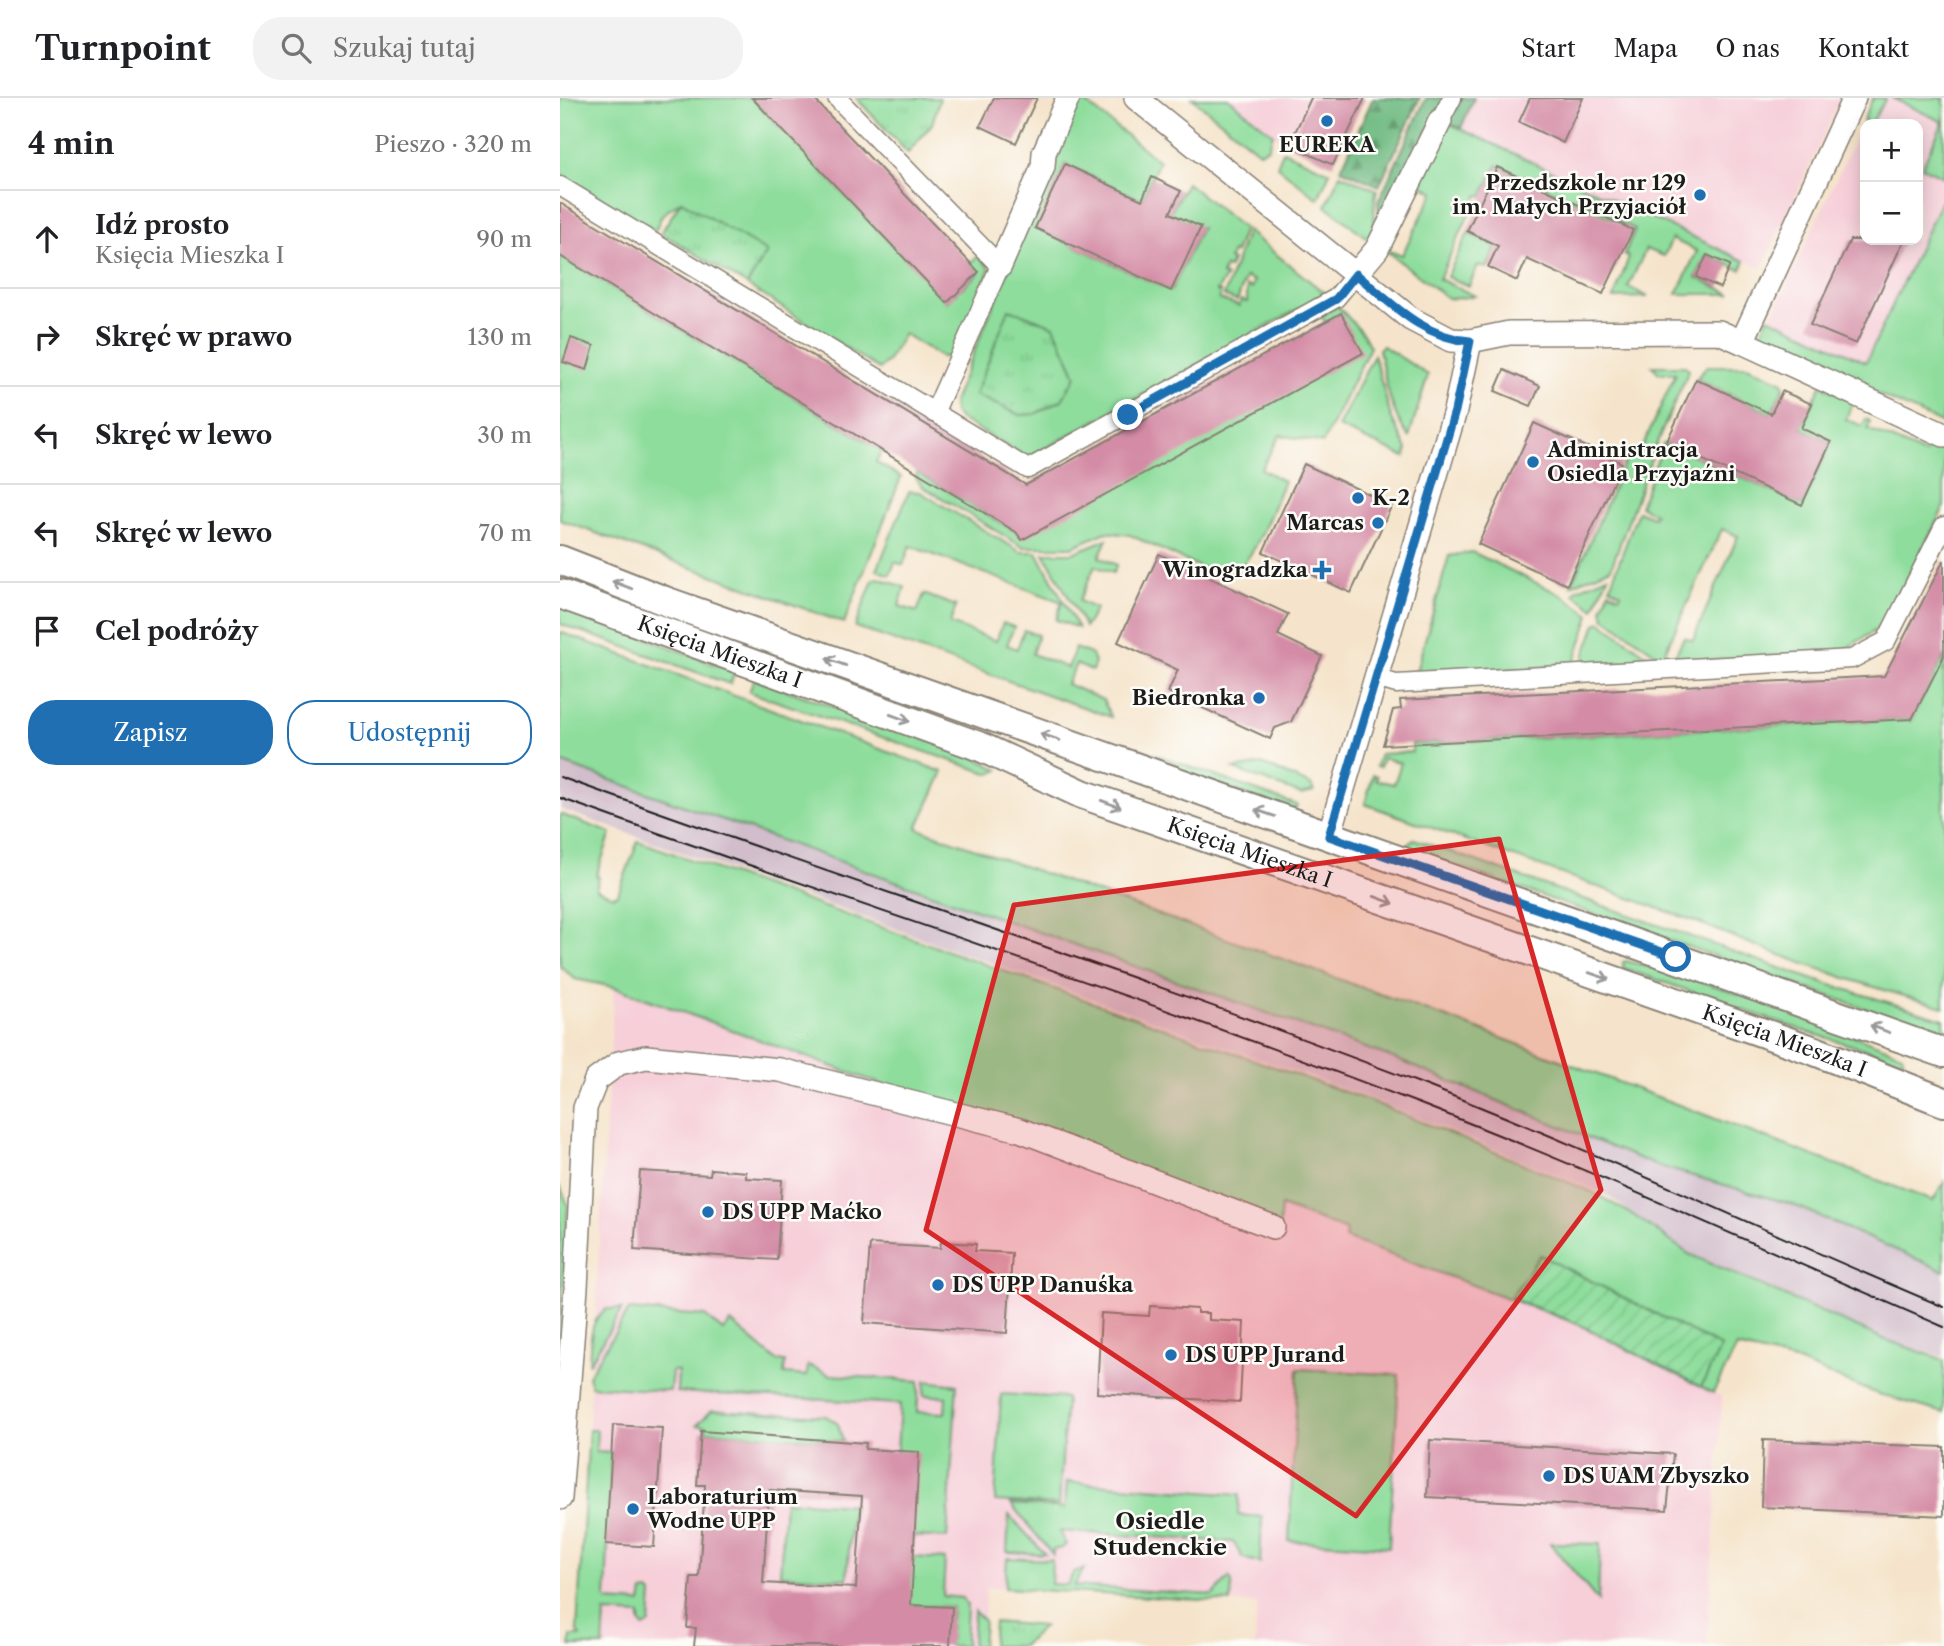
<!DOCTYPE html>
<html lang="pl">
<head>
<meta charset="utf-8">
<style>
  body { margin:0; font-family:"Libre Caslon Text",serif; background:#f2f2f2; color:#202124 }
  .controls { position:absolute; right:21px; top:21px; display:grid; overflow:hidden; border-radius:14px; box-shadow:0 4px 18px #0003 }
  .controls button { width:63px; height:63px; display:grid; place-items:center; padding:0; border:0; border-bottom:2px solid #e0e0e0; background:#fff; color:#202124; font:35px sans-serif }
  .stop { position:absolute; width:21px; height:21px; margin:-16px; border:5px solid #1f6fb2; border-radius:50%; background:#fff }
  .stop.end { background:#1f6fb2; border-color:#fff; box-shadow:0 2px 7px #0008 }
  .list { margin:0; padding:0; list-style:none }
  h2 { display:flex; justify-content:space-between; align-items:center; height:91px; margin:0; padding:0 28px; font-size:30px }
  h2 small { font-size:23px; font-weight:400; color:#757577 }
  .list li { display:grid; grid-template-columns:46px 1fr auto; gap:21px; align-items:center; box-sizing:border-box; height:98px; padding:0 28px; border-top:2px solid #e0e0e0 }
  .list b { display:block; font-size:26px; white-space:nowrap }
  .list p { margin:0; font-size:23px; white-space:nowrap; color:#757577 }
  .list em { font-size:23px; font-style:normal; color:#757577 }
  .actions { display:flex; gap:14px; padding:21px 28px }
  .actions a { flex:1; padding:16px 0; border:2px solid #1f6fb2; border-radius:28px; text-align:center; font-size:24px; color:#1f6fb2 }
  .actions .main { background:#1f6fb2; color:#fff }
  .icon { flex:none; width:38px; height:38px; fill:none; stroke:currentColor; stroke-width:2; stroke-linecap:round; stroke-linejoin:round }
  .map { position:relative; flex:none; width:1384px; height:1548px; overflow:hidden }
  header { display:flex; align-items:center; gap:42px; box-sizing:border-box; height:98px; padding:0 35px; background:#fff; border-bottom:2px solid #e0e0e0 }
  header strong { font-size:33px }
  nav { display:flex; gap:38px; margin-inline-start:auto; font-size:24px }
  .search { width:490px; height:63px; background:#f2f2f2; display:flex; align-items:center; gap:18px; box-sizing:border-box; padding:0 24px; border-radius:28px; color:#757577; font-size:26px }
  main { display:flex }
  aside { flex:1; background:#fff }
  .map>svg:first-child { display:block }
  .built { fill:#f6cfd9; fill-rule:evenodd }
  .industrial { fill:#d1bdcb }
  .grass { fill:#8edd9c; stroke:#557c5c; stroke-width:2 }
  .forest { fill:url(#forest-firs); stroke:#476c50; stroke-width:2 }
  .park { fill:url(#park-tufts); stroke:#557c5c; stroke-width:2 }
  .garden { fill:url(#garden-furrows); stroke:#557c5c; stroke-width:2 }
  .building { fill:#d48ca6; fill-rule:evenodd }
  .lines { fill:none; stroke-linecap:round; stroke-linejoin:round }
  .pedestrian-casing { stroke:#888074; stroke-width:21 }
  .minor-casing { stroke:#888074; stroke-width:26 }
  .tertiary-casing { stroke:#888074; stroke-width:32 }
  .pedestrian { stroke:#fff; stroke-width:18 }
  .minor { stroke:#fff; stroke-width:23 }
  .tertiary { stroke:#fff; stroke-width:28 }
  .tram { stroke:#1c1c1c; stroke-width:2 }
  .oneway { stroke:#999 }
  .route { stroke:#1f6fb2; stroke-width:9 }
  .marked { fill:#d62828; fill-opacity:0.2; stroke:#d62828; stroke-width:5; stroke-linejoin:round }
  .poi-dot { fill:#1f6fb2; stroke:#fdfcf7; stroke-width:2.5 }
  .labels { text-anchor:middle; stroke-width:5; stroke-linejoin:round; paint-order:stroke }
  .poi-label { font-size:21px; font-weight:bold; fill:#1c1c1c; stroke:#fdfcf7; text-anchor:start }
  .street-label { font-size:21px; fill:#1c1c1c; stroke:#fdfcf7 }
  .neighbourhood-label { font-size:23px; font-weight:bold; fill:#1c1c1c; stroke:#fdfcf7 }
</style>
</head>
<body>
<header>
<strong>Turnpoint</strong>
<div class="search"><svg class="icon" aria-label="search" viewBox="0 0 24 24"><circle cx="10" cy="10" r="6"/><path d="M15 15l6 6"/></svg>Szukaj tutaj</div>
<nav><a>Start</a><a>Mapa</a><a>O nas</a><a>Kontakt</a></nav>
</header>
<main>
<aside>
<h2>4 min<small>Pieszo · 320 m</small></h2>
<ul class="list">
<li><svg class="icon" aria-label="ahead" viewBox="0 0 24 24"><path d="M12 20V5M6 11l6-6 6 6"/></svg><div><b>Idź prosto</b><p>Księcia Mieszka I</p></div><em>90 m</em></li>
<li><svg class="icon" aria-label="right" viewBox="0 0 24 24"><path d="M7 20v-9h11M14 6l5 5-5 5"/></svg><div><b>Skręć w prawo</b></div><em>130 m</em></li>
<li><svg class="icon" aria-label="left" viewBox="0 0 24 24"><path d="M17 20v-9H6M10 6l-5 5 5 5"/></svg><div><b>Skręć w lewo</b></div><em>30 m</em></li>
<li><svg class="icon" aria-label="left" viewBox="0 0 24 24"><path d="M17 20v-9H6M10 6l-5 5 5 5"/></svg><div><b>Skręć w lewo</b></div><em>70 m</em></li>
<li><svg class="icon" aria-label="arrive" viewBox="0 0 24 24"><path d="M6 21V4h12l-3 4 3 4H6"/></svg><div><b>Cel podróży</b></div></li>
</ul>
<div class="actions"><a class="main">Zapisz</a><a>Udostępnij</a></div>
</aside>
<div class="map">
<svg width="1384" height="1548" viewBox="0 0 1384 1548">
  <defs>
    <pattern id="forest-firs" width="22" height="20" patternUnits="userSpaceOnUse" patternTransform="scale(1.75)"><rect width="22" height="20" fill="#72bc84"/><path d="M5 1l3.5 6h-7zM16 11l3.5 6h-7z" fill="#5d986b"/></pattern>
    <pattern id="park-tufts" width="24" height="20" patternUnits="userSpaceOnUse" patternTransform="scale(1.75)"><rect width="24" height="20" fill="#8edd9c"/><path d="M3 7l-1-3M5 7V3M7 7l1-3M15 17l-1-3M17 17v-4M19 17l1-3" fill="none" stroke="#7abd86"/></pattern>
    <pattern id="garden-furrows" width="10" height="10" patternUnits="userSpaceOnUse" patternTransform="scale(1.75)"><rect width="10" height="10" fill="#8edd9c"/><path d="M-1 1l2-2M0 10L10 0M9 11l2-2" fill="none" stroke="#7abd86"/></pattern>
  </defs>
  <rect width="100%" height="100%" fill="#fdfcf7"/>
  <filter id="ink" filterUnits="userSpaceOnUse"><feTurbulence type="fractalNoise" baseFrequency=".0143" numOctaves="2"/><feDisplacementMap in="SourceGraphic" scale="14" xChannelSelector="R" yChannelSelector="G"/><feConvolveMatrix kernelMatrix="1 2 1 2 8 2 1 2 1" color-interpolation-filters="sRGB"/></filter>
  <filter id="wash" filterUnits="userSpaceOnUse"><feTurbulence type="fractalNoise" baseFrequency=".00686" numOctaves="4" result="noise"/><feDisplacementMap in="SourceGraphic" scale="28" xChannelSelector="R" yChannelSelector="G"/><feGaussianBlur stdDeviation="1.57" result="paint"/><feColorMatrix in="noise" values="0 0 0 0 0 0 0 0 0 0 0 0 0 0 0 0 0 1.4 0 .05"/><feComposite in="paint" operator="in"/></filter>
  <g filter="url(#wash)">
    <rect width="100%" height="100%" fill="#f5e4cb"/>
    <!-- built -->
    <g class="built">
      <polygon points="667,0 805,0 773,67 724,44"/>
      <polygon points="914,0 1281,0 1202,170 901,30"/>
      <path d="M1314 0 1384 1V287L1201 242ZM1305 26H1358V142H1305Z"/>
      <polygon points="54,889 719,1130 720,1108 787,1132 785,1141 1018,1226 1162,1299 1147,1548 695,1548 697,1506 426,1489 422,1548 16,1548"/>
    </g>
    <!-- industrial -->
    <polygon class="industrial" points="0,664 828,958 1078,1061 1231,1106 1384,1173 1384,1259 1335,1245 1128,1154 1045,1096 809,1000 0,711"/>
    <!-- grass -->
    <g class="grass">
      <polygon points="0,0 192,0 387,204 419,175 410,165 418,158 430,170 395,260 382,259 344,236 327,264 319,271 187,187 206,154 121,103 102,117 95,133 0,76"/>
      <polygon points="520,0 599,63 582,102 505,66 476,130 611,193 641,130 610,115 627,85 684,131 675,155 672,154 669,161 672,163 669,170 665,169 662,177 666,179 657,193 661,194 659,201 679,208 681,202 687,204 687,188 692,190 694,183 686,179 677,203 664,198 687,133 766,196 468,360 400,321 394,315 393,304"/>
      <polygon points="632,0 668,0 713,36 708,50 699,54"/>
      <polygon points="1313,0 1326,0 1311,26 1303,22"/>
      <polygon points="1332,0 1384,0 1384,79 1362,69 1383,24"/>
      <polygon points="888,25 1185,163 1181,172 1147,157 1136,179 1171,196 1117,196 1137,153 1112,141 1104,158 1086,151 1068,189 1088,199 1054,200 1069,159 1064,157 1075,131 937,67 922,98 918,97 879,181 915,198 892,201 886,199 825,152 842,157 874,94 859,86"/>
      <polygon points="723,53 770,74 758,101 717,68"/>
      <path d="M780 76 817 92C810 110 819 126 811 143L766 108Z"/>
      <polygon points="1381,103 1384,104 1383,326 1198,242 1208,219 1306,264"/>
      <polygon points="908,135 936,148 927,170 918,167 909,188 887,179"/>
      <polygon points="0,158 322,353 316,364 341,379 284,525 0,422"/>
      <path d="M778 208 803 236 810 249 763 345 720 337 701 371 724 383C713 406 691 482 659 478L570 437 546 434 512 449H463L362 388 356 380 357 374 463 438 781 215 765 224 761 218Z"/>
      <path d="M823 248 868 277 849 339C830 315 825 280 819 251Z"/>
      <polygon points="814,257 831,319 847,351 845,359 778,329"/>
      <polygon points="1092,268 1125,268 1129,272 1098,342 1051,470 1011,487 1070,352 1079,356 1116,275 1099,275"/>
      <polygon points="1147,268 1187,268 1223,284 1224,289 1211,316 1136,281"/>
      <polygon points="1261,287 1293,303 1286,321 1302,328 1306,321 1310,323 1308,331 1365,356 1373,340 1384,348 1384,409 1324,527 1279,555 1112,564 1124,539 1133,542 1178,438 1162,431 1102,560 1044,519 1042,511 1049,493 1059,498 1061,495 1050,489 1078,413 1093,419 1095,416 1080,408 1103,346 1106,345 1242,407 1271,344 1241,330"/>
      <polygon points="349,393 360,394 461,454 477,454 518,530 496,522 502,504 350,448 343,467 335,464 330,477 317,472"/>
      <polygon points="547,441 539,459 557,467 553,475 535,468 519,503 536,511 525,529 484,455 513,455"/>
      <polygon points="912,454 1004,498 1030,517 1013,568 855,577 889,458"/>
      <polygon points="1048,478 1034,511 1014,496 1016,492"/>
      <polygon points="318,480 345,489 339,508 357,514 364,496 396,508 390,526 436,543 443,525 454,529 447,547 457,551 464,532 478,537 472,556 508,570 515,550 531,556 535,564 532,573 516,566 507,586 543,602 551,619 295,529 313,482"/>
      <polygon points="0,507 175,574 170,586 0,526"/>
      <polygon points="1041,524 1097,564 1026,567 1024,559 1036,526"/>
      <polygon points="0,534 383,674 357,730 915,930 1373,1103 1384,1084 1384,1173 1231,1106 1095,1067 828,958 0,664"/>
      <path d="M1384 558V909C1300 887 1217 858 1137 824L805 706 813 677 817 678 816 682 834 686 841 665 823 660 820 669 816 668 820 656 852 654V646L1350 621V624Z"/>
      <polygon points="194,581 401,652 439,672 430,676 189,594"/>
      <polygon points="577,650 737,707 734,713 576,658"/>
      <polygon points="702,666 751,687 754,693 741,696 674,671"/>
      <polygon points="0,716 51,735 36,778 39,779 36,791 53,798 58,796 78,743 810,1003 1030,1093 1075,1118 1129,1156 1326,1242 1384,1262 1384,1315 1318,1296 1235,1263 1177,1249 1153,1295 1018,1226 785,1140 786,1132 721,1108 719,1131 54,889 15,881 0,868"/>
      <polygon points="854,741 1251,881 1384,921 1384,938 844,750"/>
      <path d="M1066 863C1160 885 1251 922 1342 956L1344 963 1244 933 1063 870V864Z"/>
      <polygon points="0,1088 8,1107 0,1248"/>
      <path d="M47 1211H62L29 1266C31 1246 28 1221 47 1211Z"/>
      <polygon points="69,1212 145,1218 163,1233 171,1224 217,1263 225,1264 224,1276 247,1278 248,1267 271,1277 359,1283 357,1314 385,1315 386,1299 364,1297 365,1283 397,1287 387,1440 354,1438 337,1353 340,1306 117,1294 118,1273 112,1273 110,1293 31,1288 28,1278"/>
      <polygon points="738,1271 839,1277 829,1449 729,1443"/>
      <polygon points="441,1296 506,1300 499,1407 435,1403"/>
      <polygon points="152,1312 266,1318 278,1326 283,1343 145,1333 146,1328 137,1327"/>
      <polygon points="29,1332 37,1332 36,1354 51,1355 46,1503 81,1505 83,1494 89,1493 92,1496 90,1525 84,1529 80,1525 80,1517 45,1515 43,1548 10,1548 11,1538 21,1538 17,1532"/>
      <polygon points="507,1384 679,1397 678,1417 702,1419 700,1465 683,1460 673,1444 499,1433 506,1446 502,1450 493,1452 493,1457 451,1406 505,1410"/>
      <polygon points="225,1403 292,1407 287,1481 220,1477"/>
      <polygon points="449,1417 485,1456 447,1454"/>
      <polygon points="990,1445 1040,1446 1038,1503"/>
      <polygon points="353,1459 385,1461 383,1498 402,1500 407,1507 405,1548 389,1548 392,1509 345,1507"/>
      <polygon points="447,1460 492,1462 491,1486 507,1487 514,1474 524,1471 514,1488 653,1497 669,1480 672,1484 671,1504 445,1490"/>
      <polygon points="414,1513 424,1523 422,1548 412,1548"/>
    </g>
    <!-- forest -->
    <g class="forest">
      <polygon points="813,0 860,0 819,88 781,71"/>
      <polygon points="866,0 886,0 820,123 818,104"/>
      <polygon points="901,0 914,0 901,30 888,25"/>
    </g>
    <!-- park -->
    <g class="park">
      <polygon points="296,0 380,0 372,26 348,55"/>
      <polygon points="121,103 207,154 187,187 101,135"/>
      <polygon points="449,211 494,228 516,278 502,302 475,316 460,317 415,297"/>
      <polygon points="434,1524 484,1528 463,1548 432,1548"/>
    </g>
    <!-- garden -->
    <polygon class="garden" points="980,1157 1161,1249 1141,1289 1018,1226 950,1200"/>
    <g id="blocks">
      <!-- building -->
      <g class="building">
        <polygon points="192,0 253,0 419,174 387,205"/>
        <polygon points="434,0 477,0 456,45 420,28"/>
        <polygon points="751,0 805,0 773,67 729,47"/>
        <polygon points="970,0 1023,0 1003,45 959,24"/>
        <polygon points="505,66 582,102 592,79 621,93 610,115 641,129 611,193 475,130"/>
        <polygon points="937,69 1073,132 1043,196 967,161 957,183 928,169 938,148 907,133"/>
        <polygon points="0,105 466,387 781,215 803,255 462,442 456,434 0,158"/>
        <polygon points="1290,142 1344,142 1296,246 1250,227"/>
        <polygon points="1147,157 1170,167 1160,190 1136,179"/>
        <polygon points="11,240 34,248 27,272 3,264"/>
        <polygon points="944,272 980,288 971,308 935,293"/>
        <polygon points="1136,281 1211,316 1222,293 1252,306 1241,330 1271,344 1242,407 1106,345"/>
        <polygon points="974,325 1062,365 1007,487 918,446"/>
        <polygon points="744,366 832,407 791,495 703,454"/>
        <polygon points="599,456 728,516 718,537 762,558 731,624 715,630 710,641 608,594 618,572 558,544"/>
        <polygon points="1384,462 1384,558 1352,621 823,647 833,612 841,611 840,602 1324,578"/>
        <polygon points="151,1071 186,1074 186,1080 222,1082 217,1162 74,1152 80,1073 150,1077"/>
        <polygon points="381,1144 416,1146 415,1153 452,1155 447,1235 304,1225 310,1146 380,1150"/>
        <polygon points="590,1208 637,1211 637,1215 649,1215 649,1222 684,1224 680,1304 537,1295 541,1215 589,1218"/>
        <polygon points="53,1327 102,1330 94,1449 46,1446"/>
        <path d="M141 1333 306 1345 305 1351 359 1354 351 1507 392 1509 390 1548H134L136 1530H127L131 1479H139L145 1387H137ZM209 1392 302 1398 296 1490 203 1485Z"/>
        <polygon points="870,1342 1113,1356 1107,1412 867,1399"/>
        <polygon points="1203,1342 1384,1349 1384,1418 1201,1409"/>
      </g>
    </g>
  </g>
  <g filter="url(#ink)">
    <use href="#blocks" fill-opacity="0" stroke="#888074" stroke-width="2"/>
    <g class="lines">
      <!-- pedestrian casing -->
      <g class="pedestrian-casing">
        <g id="pedestrian">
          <polyline points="277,0 440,168 374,315"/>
          <polyline points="880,23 892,0"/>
          <polyline points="0,88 468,371 776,200 796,176"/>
          <polyline points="816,580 836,586 1292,561 1326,543 1384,428"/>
        </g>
      </g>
      <!-- minor casing -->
      <g class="minor-casing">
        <g id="minor">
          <polyline points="576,0 851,221 891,242 910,243 895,313 769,738"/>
          <polyline points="440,168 483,69 484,55 508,0"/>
          <polyline points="796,176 817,151 880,23"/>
          <polyline points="910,243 949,235 1159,234 1182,244 1294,0"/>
          <polyline points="1182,244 1384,337"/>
          <polyline points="0,1400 16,1190 25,1010 36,982 59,965 86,959 220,972 460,1032 713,1129"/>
        </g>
      </g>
      <!-- tertiary casing -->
      <g class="tertiary-casing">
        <g id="tertiary">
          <polyline points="0,462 105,503 1384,955"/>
          <path id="s1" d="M0 496 421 649 522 696 1255 953 1384 1004"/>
        </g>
      </g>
      <!-- pedestrian -->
      <use href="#pedestrian" class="pedestrian"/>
      <!-- minor -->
      <use href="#minor" class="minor"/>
      <!-- tertiary -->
      <use href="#tertiary" class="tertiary"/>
      <!-- tram -->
      <g class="tram">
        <path d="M0 679C290 784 583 878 870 989 1044 1057 1212 1137 1384 1209"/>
        <path d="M0 700C287 804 578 897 863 1007 1039 1075 1211 1154 1384 1229"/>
      </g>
    </g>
    <!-- one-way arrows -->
    <defs><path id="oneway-shaft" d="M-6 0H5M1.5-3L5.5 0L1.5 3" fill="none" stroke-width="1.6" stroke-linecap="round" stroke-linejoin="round" transform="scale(1.75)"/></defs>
    <g class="oneway">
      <use href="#oneway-shaft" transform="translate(62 487) rotate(-159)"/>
      <use href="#oneway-shaft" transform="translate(276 564) rotate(-160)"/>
      <use href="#oneway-shaft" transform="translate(340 620) rotate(20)"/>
      <use href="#oneway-shaft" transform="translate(490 639) rotate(-161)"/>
      <use href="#oneway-shaft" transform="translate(551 706) rotate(20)"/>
      <use href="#oneway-shaft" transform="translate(705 715) rotate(-161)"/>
      <use href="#oneway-shaft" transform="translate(824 802) rotate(20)"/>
      <use href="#oneway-shaft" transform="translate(1039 878) rotate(19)"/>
      <use href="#oneway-shaft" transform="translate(1320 931) rotate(-159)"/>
    </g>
  </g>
  <g class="lines" filter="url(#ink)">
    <!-- route -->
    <path class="route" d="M568 317 776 201 796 176C830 204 863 240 910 243L895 313 769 738 1116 859"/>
  </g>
  <!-- marked area -->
  <path class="marked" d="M939 741 1041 1092 796 1418 366 1132 454 807Z"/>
  <!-- markers -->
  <g class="poi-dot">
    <circle cx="767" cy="23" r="7"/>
    <circle cx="1140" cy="97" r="7"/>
    <circle cx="973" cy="364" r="7"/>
    <circle cx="798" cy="400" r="7"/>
    <circle cx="818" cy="425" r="7"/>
    <path d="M758.5 461.5h7v7h7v7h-7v7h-7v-7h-7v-7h7z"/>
    <circle cx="699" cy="600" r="7"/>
    <circle cx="148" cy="1114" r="7"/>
    <circle cx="378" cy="1187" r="7"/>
    <circle cx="611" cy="1257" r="7"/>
    <circle cx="989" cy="1378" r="7"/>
    <circle cx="73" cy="1411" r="7"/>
  </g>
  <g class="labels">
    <!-- poi labels -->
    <g class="poi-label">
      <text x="767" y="54" text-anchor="middle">EUREKA</text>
      <text x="1126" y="92" text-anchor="end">Przedszkole nr 129<tspan x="1126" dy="24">im. Małych Przyjaciół</tspan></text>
      <text x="987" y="359">Administracja<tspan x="987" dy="24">Osiedla Przyjaźni</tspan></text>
      <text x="812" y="407">K-2</text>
      <text x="804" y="432" text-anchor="end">Marcas</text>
      <text x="748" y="479" text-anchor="end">Winogradzka</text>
      <text x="685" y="607" text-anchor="end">Biedronka</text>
      <text x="162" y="1121">DS UPP Maćko</text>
      <text x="392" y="1194">DS UPP Danuśka</text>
      <text x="625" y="1264">DS UPP Jurand</text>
      <text x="1003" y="1385">DS UAM Zbyszko</text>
      <text x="87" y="1406">Laboraturium<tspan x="87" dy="24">Wodne UPP</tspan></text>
    </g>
    <!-- street labels -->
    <g class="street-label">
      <text dy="7" stroke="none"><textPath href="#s1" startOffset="170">Księcia Mieszka I</textPath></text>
      <text dy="7" stroke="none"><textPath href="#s1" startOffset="737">Księcia Mieszka I</textPath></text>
      <text dy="7" stroke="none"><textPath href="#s1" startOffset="1304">Księcia Mieszka I</textPath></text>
    </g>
    <!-- neighbourhood labels -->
    <g class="neighbourhood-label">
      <text x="600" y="1431">Osiedle<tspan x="600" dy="26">Studenckie</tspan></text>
    </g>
  </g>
</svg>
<div class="controls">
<button>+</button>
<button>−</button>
</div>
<div class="stop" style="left:1116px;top:859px"></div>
<div class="stop end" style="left:568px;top:317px"></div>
</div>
</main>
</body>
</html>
